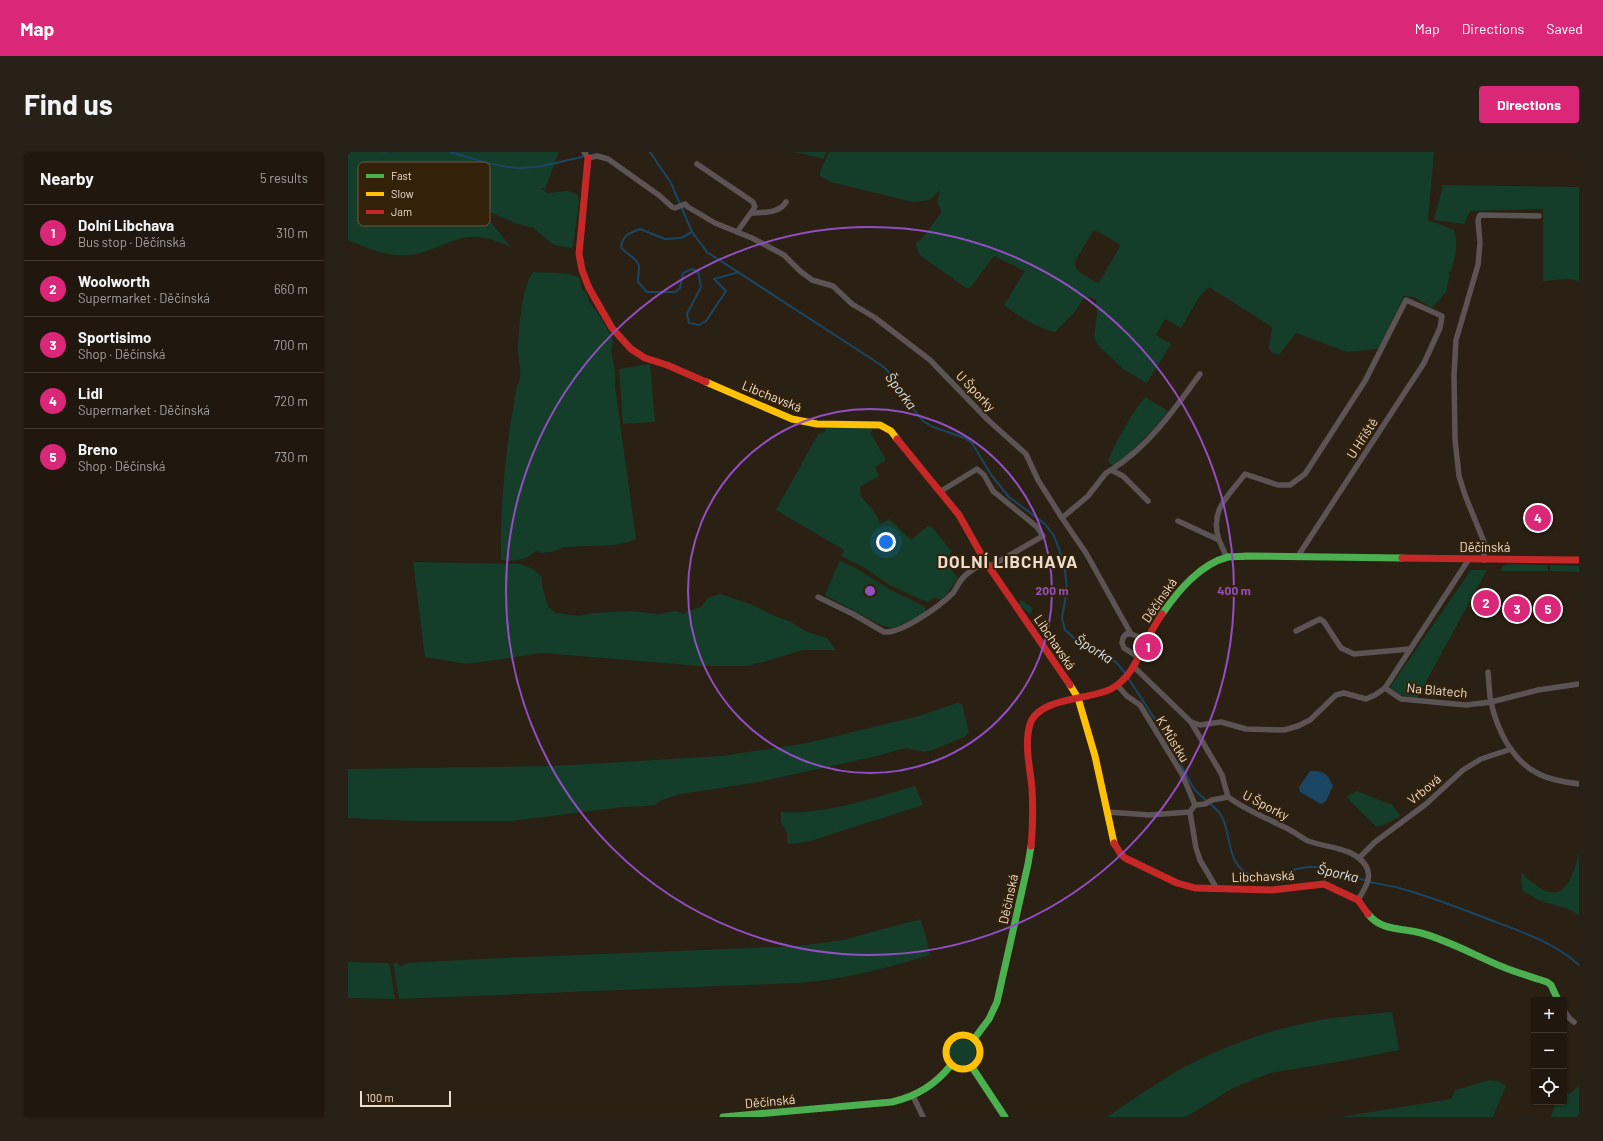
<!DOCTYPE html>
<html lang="en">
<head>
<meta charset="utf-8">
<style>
  body { margin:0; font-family:Barlow,sans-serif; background:#282117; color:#f1f3f6 }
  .controls { position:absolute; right:12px; bottom:12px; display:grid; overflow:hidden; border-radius:4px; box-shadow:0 1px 3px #0004 }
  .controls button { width:36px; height:36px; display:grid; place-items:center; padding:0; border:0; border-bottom:1px solid #3d372e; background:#20180e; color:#f1f3f6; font:20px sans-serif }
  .scale { position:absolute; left:12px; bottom:10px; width:91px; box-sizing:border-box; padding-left:4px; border:2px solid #eaddcf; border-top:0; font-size:11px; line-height:14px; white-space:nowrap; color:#eaddcf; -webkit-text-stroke:3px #342109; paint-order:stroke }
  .you { position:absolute; left:538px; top:390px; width:14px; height:14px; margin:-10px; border:3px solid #fff; border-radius:50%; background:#1a73e8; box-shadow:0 0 0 6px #1a73e833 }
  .badge { display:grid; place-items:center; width:26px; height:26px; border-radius:50%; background:#db2777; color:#fff; font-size:13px; font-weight:700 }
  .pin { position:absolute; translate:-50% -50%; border:2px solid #fff; box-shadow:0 1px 4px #0006 }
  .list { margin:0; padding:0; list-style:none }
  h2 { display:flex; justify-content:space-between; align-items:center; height:52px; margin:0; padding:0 16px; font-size:17px }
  h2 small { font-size:13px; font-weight:400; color:#a2a09e }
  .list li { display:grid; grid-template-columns:26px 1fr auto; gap:12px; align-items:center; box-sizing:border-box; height:56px; padding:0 16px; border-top:1px solid #3d372e }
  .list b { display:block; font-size:15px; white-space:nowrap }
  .list p { margin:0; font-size:13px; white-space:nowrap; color:#a2a09e }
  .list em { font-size:13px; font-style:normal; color:#a2a09e }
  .icon { flex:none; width:22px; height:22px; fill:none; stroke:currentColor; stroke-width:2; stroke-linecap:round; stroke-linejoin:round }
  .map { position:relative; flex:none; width:1231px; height:965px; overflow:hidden; border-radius:4px }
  header { display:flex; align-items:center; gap:24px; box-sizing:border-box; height:56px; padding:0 20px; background:#db2777; color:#fff }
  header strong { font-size:19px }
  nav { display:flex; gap:22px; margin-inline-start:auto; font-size:14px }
  .intro { display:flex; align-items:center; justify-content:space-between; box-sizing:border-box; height:96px; padding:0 24px }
  h1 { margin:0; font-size:28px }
  .button { padding:10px 18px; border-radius:4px; background:#db2777; color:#fff; font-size:14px; font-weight:700 }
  main { display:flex; gap:24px; padding:0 24px }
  aside { flex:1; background:#20180e; border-radius:4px; box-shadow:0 1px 3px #0004 }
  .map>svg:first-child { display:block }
  .green { fill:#143e29; fill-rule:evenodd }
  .water { fill:#1a4664 }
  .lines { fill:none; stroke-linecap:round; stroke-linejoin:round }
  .stream { stroke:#1a4664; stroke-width:2 }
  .street { stroke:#5c5454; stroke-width:5.5 }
  .fast { stroke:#4caf50; stroke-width:7 }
  .slow { stroke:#ffc107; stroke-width:7 }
  .jam { stroke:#c62828; stroke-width:7 }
  .ring { fill:none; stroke:#914fc2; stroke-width:2 }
  .labels { text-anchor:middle; stroke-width:4; stroke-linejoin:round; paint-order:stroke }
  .street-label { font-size:13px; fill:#eaddcf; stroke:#342109 }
  .water-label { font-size:14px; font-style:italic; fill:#d1e6f7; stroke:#342109 }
  .district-label { font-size:17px; font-weight:bold; letter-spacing:1px; fill:#eaddcf; stroke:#342109 }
  .key { fill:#342109; stroke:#6b5944; stroke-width:1 }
  .key-label { font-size:11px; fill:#eaddcf }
  .centre { fill:#914fc2; stroke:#342109; stroke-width:2 }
  .ring-label { font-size:12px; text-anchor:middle; font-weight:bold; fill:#914fc2; stroke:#342109; stroke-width:4; stroke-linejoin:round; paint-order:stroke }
</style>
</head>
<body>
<header>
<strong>Map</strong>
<nav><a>Map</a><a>Directions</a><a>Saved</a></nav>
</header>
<div class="intro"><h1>Find us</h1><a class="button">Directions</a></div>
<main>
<aside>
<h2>Nearby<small>5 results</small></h2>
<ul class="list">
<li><span class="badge">1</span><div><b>Dolní Libchava</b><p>Bus stop · Děčínská</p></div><em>310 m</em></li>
<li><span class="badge">2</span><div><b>Woolworth</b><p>Supermarket · Děčínská</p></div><em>660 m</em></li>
<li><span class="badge">3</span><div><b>Sportisimo</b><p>Shop · Děčínská</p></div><em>700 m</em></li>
<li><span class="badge">4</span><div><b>Lidl</b><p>Supermarket · Děčínská</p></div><em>720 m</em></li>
<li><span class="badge">5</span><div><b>Breno</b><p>Shop · Děčínská</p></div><em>730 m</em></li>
</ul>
</aside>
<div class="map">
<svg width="1231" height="965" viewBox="0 0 1231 965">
  <rect width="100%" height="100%" fill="#2a2013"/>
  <!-- green -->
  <g class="green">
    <path d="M0 0H211L197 37 193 36 199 41 221 39 230 43 231 52 225 94 224 96 206 93 185 76 167 71 137 58 118 52 115 41 114 51 132 57 163 95C133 82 122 81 92 94 81 98 71 103 59 103 39 105 19 96 0 88ZM108 19 136 26 131 28 108 21 106 24 115 35 114 38 102 27 103 22Z"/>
    <polygon points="447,0 479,0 475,7"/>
    <path d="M481 0H1086L1080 68 1106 78C1111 93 1107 105 1103 120L1101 119 1100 121 1102 122 1098 140 1084 156 1066 145 1056 144 1030 197 999 200 948 181 931 203 924 201 921 196 924 175 861 135 852 144 833 176 817 167 808 183 823 192 799 231 775 217 749 192 746 185 749 163 748 148 741 145 736 146 727 160 707 180C690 176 670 164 656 153L677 119 646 104 622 136H618L573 104 569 98 568 91 576 84 593 61V58L589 51 592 38 582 48 565 50 483 30 472 24V19ZM745 79 751 80 771 92 772 94 751 131C743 126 725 121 727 110Z"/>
    <polygon points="1095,33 1231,35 1231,129 1219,127 1195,129 1195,57 1122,59 1116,72 1086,68"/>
    <path d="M185 120C197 121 224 119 232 127L233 136 238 141 242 151 250 161 265 187 263 199 267 219V234L288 387 281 390 266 393 216 395 204 400 192 401 190 399H187C180 408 164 410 153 408 152 350 158 291 169 234 175 224 171 211 170 200 170 183 174 132 185 120Z"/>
    <polygon points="302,212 307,270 275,272 271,217"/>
    <path d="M797 245 820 259 812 270 776 307 766 313 762 312 760 308C770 286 782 264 797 245Z"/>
    <polygon points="478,276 523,276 524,279 523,282 538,308 527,315 531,324 512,335 513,345 525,358 533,372 541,367 563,388 580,374 584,375 604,400 595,408 610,426 598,443 593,447 586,446 579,450 543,434 517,416 493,404 496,398 428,358 470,282 476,280"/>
    <polygon points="493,409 509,417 543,438 574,453 577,455 577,461 546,476 535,474 480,445 477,443 491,410"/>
    <polygon points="65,410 172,412 185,417 194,425 194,434 200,454 208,461 231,464 246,461 283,459 311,462 327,459 336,462 340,459 353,455 360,446 372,442 405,453 424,463 443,470 459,480 479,486 488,498 455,498 401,514 353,514 194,501 119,512 77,505"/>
    <polygon points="1160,412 1199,413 1200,419 1152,419 1155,414"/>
    <polygon points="1202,413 1231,414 1231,420 1202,419"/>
    <polygon points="1123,418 1139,418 1069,546 1052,543 1042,535"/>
    <polygon points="673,448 685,456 682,462 670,453"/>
    <polygon points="609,551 614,552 621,581 616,585 585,598 576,600 558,596 525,605 411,630 333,642 313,648 307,653 298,654 275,655 164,669 64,669 0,666 0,617 206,614 374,604 459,591 571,564"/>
    <path d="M567 634 575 653 459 690 440 692 439 688V681L433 670V660C475 663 526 646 567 634Z"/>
    <polygon points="1009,639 1044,653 1053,664 1033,674 1029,675 1002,649 999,644"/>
    <path d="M1231 700V764C1222 755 1205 753 1193 749 1186 746 1180 742 1174 738L1173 720C1208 755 1221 743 1231 700Z"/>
    <path d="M572 767 578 784 582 803C539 816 495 828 449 831L51 847 45 811H49L53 815 58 811 132 807 451 794 495 788Z"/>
    <polygon points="0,810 40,811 42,814 47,847 0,846"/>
    <path d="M1044 860 1051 898 995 909 922 921 885 936 838 965H759C791 943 825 919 861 903 897 886 938 874 978 867 1000 864 1022 862 1044 860Z"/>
    <circle cx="615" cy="900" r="13"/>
    <polygon points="1142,928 1150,929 1158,934 1145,965 992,965 1103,947 1107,938"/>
    <polygon points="1231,934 1231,965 1203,965 1208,950 1216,950 1216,942 1221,942"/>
  </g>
  <!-- water -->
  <path class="water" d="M962 619C976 619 979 621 985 634L978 649 973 652 952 640 951 635Z"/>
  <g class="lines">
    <!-- stream -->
    <g class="stream">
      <polyline points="36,0 37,0"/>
      <path d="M102 0C124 6 147 15 169 16 191 17 213 9 234 5L240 0"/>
      <polyline points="302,0 323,31 344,80 359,100 533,213 540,219 555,244 575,269 585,275 617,286 624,291 644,324 661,345 697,372 706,384 716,410 719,437 714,466 717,478 733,492 768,510 778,522"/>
      <path d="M344 80 333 86 317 87 292 77C281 81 275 83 273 95 277 102 289 105 291 114 291 119 290 125 290 130L299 140H327L332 136 335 121 344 117 350 120 353 135 339 162 341 171 351 173 358 169 378 139 366 127 391 120"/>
      <path d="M780 526C794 547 808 568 821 590 830 605 836 620 845 635 853 647 868 653 874 665 883 682 879 708 897 720 928 738 937 713 966 715 984 715 999 723 1016 728 1027 732 1039 733 1051 736 1081 744 1111 756 1140 767 1171 779 1206 790 1231 813"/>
    </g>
    <!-- street -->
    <g class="street">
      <polyline points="236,0 240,6 249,4 260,7 312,44 324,55 327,56 337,52 340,55 367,71 404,86 436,103 452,119 464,128 485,134 504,152 526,165 582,208 640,268 678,302 690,328 714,366 738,401 783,482"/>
      <polyline points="349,12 405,50 407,55 389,80"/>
      <path d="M403 61C415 60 431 62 438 50"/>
      <path d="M763 318C800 295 827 257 852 222"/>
      <polyline points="593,339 629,317 636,323 645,339 689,375 695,384 641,415"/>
      <polyline points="714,366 740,344 758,321 763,318 775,324 800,349"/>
      <polyline points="830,369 871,388 879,406"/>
      <path d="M871 388C861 357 881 344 897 322L930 333H942L957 322 1017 229 1058 148 1094 164 1092 176 1076 211 950 404"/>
      <polyline points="1136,408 1136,390 1117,343 1111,324 1107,287 1106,223 1108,188 1130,113 1132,91 1130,68 1132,63 1191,64"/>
      <path d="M470 445 505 462 536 480C553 482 592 454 605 441 608 437 610 432 613 428 619 420 629 415 637 409"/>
      <polyline points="948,479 972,467 976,470 993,496 1006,502 1062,497"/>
      <polyline points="790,505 776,496 774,491 775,486 778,482 783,482 799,488"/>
      <path d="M785 514 843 570 874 623 880 645C899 659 921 667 942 678 948 681 954 686 960 689 979 696 1006 695 1018 714 1025 726 1016 738 1010 748"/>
      <path d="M1140 520C1141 530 1141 541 1143 550 1149 578 1164 608 1189 621 1202 628 1217 630 1231 632"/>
      <polyline points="769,533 779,544 792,553 834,622 847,653 842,660 848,696 852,708 869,737"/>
      <polyline points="1037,536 1121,407"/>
      <polyline points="843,570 852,573 873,570 898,577 936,578 950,574 962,568 988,543 996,541 1018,547 1027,543 1037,536 1053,547 1118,553 1143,550 1190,538 1231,532"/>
      <polyline points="847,653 857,652 864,648 880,645"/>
      <polyline points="760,660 801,663 842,660"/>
      <polyline points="1011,706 1027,690 1078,652 1115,618 1133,607 1163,597"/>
      <polyline points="1216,858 1221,866 1226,870"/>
      <polyline points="565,944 575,965"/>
    </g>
    <!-- fast -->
    <g class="fast">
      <path d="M814 462C830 439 852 412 880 405 886 404 893 405 899 404L1054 406"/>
      <path d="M1020 762C1033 779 1054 776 1073 781 1102 789 1128 804 1155 815 1169 821 1185 825 1199 830L1203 833 1210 848"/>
      <polyline points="626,887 641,867 649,850 680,712 683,694"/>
      <polyline points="624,915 657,965"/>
      <path d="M375 965 544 950C569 944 587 933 603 913"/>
    </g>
    <!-- slow -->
    <g class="slow">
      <polyline points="358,230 444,267 469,272 532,273 543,279 549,287"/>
      <polyline points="722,533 730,546 747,604 766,691"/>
      <circle cx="615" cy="900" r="17"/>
    </g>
    <!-- jam -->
    <g class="jam">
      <polyline points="240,6 231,102 234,118 241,136 264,176 283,197 297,206 319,213 358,230"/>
      <polyline points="549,287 611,363 637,409 722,533"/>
      <polyline points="1054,406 1231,408"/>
      <polyline points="766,691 772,701 777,706 829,731 847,736 924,738 976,732 1010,748 1020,762"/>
      <path d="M683 694C685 675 685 656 684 636 682 616 676 592 682 572 691 545 742 548 763 537 782 527 790 506 799 488 803 479 809 470 814 462"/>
    </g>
  </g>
  <!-- distance rings -->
  <g class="ring">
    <circle cx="522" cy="439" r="182"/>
    <circle cx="522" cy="439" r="364"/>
  </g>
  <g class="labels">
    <!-- street labels -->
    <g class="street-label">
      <text transform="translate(628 239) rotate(46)" y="5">U Šporky</text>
      <text transform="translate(424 244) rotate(22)" y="5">Libchavská</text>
      <text transform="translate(1014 286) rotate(-57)" y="5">U Hřiště</text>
      <text x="1137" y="400">Děčínská</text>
      <text transform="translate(811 448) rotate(-55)" y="5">Děčínská</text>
      <text transform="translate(707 490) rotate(56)" y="5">Libchavská</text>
      <text transform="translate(1089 538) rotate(5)" y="5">Na Blatech</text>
      <text transform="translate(825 587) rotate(59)" y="5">K Můstku</text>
      <text transform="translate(1076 637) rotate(-40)" y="5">Vrbová</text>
      <text transform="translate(918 653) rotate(27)" y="5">U Šporky</text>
      <text transform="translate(915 724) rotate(-2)" y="5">Libchavská</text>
      <text transform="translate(660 747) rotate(-78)" y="5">Děčínská</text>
      <text transform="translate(422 949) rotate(-5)" y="5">Děčínská</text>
    </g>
    <!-- water labels -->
    <g class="water-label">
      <text transform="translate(553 239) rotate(53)" y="5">Šporka</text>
      <text transform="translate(746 497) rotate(32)" y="5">Šporka</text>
      <text transform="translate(990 721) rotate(13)" y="5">Šporka</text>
    </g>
    <!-- district labels -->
    <g class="district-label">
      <text x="660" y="416">DOLNÍ LIBCHAVA</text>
    </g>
  </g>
  <!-- legend -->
  <rect x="10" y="10" width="132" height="64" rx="6" class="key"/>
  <rect x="18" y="22" width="18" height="4" fill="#4caf50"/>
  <rect x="18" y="40" width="18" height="4" fill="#ffc107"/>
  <rect x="18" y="58" width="18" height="4" fill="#c62828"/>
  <g class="key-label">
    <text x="43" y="28">Fast</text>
    <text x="43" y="46">Slow</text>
    <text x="43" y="64">Jam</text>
  </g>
  <circle cx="522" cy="439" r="6" class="centre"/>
  <g class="ring-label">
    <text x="704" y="443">200 m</text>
    <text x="886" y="443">400 m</text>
  </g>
</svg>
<div class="controls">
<button>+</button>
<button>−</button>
<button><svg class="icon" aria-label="locate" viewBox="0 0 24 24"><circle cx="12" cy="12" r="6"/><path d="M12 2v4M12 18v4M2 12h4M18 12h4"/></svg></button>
</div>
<div class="scale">100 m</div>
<div class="you"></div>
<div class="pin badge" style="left:800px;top:495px">1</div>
<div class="pin badge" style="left:1138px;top:451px">2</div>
<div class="pin badge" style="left:1169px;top:457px">3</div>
<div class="pin badge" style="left:1190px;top:366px">4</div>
<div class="pin badge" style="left:1200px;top:457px">5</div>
</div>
</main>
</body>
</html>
